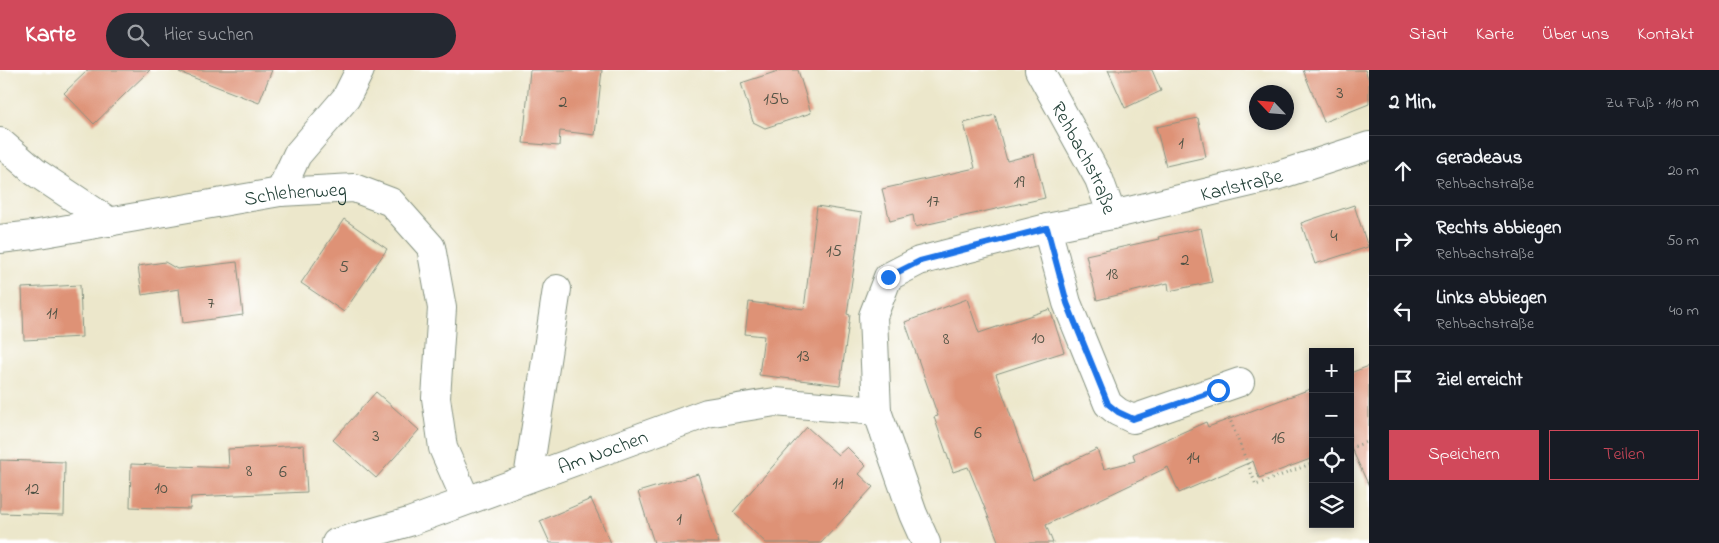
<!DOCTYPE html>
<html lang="de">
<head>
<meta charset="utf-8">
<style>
  body { margin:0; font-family:"Indie Flower",sans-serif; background:#242831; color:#f1f3f6 }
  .controls { position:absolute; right:15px; bottom:15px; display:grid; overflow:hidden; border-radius:0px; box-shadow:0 2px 8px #0003 }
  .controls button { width:45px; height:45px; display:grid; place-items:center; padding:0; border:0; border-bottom:1px solid #363941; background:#171b24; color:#f1f3f6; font:25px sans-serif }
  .compass { position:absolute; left:1249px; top:15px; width:45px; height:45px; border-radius:50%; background:#171b24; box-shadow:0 2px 8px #0003; rotate:296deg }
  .stop { position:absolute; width:15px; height:15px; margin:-11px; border:4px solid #1a73e8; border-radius:50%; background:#fff }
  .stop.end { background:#1a73e8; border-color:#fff; box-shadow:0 1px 5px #0008 }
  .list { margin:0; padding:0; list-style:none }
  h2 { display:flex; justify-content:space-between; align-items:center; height:65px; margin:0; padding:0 20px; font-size:21px }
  h2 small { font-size:16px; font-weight:400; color:#9ea1a6 }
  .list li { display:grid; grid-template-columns:32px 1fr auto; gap:15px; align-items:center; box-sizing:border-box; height:70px; padding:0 20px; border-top:1px solid #363941 }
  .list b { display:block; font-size:19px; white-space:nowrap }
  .list p { margin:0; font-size:16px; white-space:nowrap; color:#9ea1a6 }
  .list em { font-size:16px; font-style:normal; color:#9ea1a6 }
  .actions { display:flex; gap:10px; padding:15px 20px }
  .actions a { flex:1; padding:11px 0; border:1px solid #d1495b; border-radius:0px; text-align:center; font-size:18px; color:#d1495b }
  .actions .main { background:#d1495b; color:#fff }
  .icon { flex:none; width:28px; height:28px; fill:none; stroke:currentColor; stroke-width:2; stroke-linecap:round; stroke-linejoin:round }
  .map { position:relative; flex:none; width:1369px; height:473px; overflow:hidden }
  header { display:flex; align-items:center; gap:30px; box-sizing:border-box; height:70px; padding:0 25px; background:#d1495b; color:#fff }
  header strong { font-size:24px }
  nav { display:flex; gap:28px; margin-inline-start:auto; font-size:18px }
  .search { width:350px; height:45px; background:#242831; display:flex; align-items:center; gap:12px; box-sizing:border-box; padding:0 18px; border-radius:28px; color:#9ea1a6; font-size:19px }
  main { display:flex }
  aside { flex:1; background:#171b24 }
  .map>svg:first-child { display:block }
  .building { fill:#de9276 }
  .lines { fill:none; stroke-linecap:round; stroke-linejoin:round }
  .minor-casing { stroke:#869280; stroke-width:30 }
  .path { stroke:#869280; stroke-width:3; stroke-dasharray:1 4; stroke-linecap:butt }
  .minor { stroke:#fff; stroke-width:28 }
  .route { stroke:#1a73e8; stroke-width:6 }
  .labels { text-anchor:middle; stroke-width:4.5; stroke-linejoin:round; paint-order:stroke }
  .number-label { font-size:18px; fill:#4f5244 }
  .street-label { font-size:20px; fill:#1f3d34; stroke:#fff }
</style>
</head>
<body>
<header>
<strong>Karte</strong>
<div class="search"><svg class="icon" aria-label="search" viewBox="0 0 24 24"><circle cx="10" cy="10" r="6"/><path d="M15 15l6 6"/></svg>Hier suchen</div>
<nav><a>Start</a><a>Karte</a><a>Über uns</a><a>Kontakt</a></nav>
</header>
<main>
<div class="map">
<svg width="1369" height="473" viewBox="0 0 1369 473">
  <rect width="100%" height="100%" fill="#fff"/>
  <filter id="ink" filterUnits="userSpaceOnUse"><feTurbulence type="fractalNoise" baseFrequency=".02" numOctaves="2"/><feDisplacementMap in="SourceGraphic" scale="10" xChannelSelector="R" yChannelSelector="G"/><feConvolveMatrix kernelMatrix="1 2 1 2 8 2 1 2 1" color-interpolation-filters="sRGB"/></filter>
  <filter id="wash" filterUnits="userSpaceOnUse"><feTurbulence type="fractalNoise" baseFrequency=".0096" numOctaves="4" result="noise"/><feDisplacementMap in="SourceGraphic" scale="20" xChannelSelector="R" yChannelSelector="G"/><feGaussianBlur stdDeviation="1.12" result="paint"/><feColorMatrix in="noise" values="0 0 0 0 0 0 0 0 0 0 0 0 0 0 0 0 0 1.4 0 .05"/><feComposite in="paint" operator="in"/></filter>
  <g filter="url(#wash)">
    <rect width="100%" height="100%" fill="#ece7cb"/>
    <g id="blocks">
      <!-- building -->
      <g class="building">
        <polygon points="88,0 150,0 94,54 64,23"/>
        <polygon points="179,0 272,0 259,33 179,2"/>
        <polygon points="530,0 602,0 595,65 560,61 559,76 523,73"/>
        <polygon points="781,0 798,0 811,43 765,58 753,52 741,13"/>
        <polygon points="1108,0 1152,0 1161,21 1125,38"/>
        <polygon points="1303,0 1365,0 1369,10 1369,34 1324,52"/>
        <polygon points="995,45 1007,91 1034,84 1045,128 915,157 913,145 890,151 882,119 975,98 964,53"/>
        <polygon points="1198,48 1206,87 1166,96 1156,57"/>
        <polygon points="1354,135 1368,177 1315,194 1301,153"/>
        <polygon points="817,136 862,143 847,244 850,245 840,315 759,305 764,266 745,264 749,232 804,239"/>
        <polygon points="344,149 387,179 344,242 301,213"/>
        <polygon points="1201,158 1212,212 1169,221 1168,213 1097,230 1086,185 1159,169 1158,167"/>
        <polygon points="165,192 177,199 237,192 243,245 183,253 179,219 142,225 138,196"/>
        <polygon points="80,215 82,267 24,270 22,218"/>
        <polygon points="967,229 979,263 1050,239 1064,282 996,304 1033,410 1097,379 1104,399 1135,391 1133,384 1206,352 1208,357 1313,318 1313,388 1259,408 1253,391 1179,423 1168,397 1046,455 1053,473 999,473 968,397 953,402 934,347 938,346 905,252"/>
        <polygon points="1369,296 1369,416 1350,375 1350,303"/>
        <polygon points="376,322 419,360 376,408 333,370"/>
        <polygon points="807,357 838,385 847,377 866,396 859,404 873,417 821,473 766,473 733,442"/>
        <polygon points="304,375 307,422 191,427 190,439 130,437 131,394 229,398 228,379"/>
        <polygon points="0,390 65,392 64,445 0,443"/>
        <polygon points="698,404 719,473 654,473 638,422"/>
        <polygon points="591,429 611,473 550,473 540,451"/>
      </g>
    </g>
  </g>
  <g filter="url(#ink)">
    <use href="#blocks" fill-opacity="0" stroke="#869280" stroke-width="1"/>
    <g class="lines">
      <!-- minor casing -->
      <g class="minor-casing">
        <g id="minor">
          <path id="s1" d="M1039 0 1099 109 1112 145"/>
          <polyline points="0,72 35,102 110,152"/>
          <polyline points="280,122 297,85 346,28 360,0"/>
          <polyline points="1047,158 1067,233 1108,334 1118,342 1133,349 1240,312"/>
          <path id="s2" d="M0 169 33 165 280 122 354 118 391 132 431 177 442 238 436 328 443 378 466 430"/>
          <polyline points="528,408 557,219"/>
          <path id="s3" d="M336 473 409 452 707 343 775 332 877 341"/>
          <path id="s4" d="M926 473 913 444 877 341 873 246 888 207 919 191 1047 158 1112 145 1276 106 1369 76"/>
        </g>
      </g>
      <!-- path -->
      <g class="path">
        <polyline points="1229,347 1256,415 1313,393"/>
        <polyline points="1350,378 1369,371"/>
      </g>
      <!-- minor -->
      <use href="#minor" class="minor"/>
    </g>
  </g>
  <g class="lines" filter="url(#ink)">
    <!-- route -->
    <polyline class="route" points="888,207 920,191 1047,158 1067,233 1108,334 1118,342 1133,349 1218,320"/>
  </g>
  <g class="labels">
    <!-- number labels -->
    <g class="number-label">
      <text x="1340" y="28">3</text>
      <text x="776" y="34">15b</text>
      <text x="563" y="37">2</text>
      <text x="1181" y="78">1</text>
      <text x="1019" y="117">19</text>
      <text x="933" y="136">17</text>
      <text x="1334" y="171">4</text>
      <text x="834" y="186">15</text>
      <text x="1185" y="195">2</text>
      <text x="344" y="202">5</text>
      <text x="1112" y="209">18</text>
      <text x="211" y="238">7</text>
      <text x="52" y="248">11</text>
      <text x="1038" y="273">10</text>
      <text x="946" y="274">8</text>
      <text x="803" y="291">13</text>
      <text x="978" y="368">6</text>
      <text x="376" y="371">3</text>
      <text x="1278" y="373">16</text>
      <text x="1193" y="393">14</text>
      <text x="249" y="406">8</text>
      <text x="283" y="407">6</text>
      <text x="838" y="418">11</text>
      <text x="161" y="423">10</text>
      <text x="32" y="424">12</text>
      <text x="679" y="454">1</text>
    </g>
    <!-- street labels -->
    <g class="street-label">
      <text dy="7" stroke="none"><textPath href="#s1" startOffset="99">Rehbachstraße</textPath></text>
      <text dy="7" stroke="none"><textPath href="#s4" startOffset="644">Karlstraße</textPath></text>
      <text dy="7" stroke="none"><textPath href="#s2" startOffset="299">Schlehenweg</textPath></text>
      <text dy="7" stroke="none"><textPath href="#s3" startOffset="282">Am Nochen</textPath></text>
    </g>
  </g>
</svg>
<div class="controls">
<button>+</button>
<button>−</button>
<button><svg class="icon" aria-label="locate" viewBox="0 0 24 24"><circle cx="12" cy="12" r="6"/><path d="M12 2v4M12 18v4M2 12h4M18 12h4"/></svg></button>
<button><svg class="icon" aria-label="layers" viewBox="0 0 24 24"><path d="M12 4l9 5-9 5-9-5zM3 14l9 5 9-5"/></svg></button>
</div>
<svg class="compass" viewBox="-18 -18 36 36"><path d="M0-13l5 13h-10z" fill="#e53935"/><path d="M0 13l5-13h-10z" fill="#9ea1a6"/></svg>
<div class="stop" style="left:1218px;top:320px"></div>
<div class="stop end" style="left:888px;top:207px"></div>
</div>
<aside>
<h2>2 Min.<small>Zu Fuß · 110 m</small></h2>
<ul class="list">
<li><svg class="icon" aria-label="ahead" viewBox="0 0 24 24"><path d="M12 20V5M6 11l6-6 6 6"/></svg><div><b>Geradeaus</b><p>Rehbachstraße</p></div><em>20 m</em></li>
<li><svg class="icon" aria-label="right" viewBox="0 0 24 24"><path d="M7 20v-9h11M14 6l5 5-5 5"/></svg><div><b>Rechts abbiegen</b><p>Rehbachstraße</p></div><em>50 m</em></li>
<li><svg class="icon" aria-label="left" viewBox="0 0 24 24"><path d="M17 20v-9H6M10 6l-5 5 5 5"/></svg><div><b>Links abbiegen</b><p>Rehbachstraße</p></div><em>40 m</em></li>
<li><svg class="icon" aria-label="arrive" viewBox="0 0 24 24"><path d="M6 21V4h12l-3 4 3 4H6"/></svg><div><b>Ziel erreicht</b></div></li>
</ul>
<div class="actions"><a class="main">Speichern</a><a>Teilen</a></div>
</aside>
</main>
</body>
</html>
